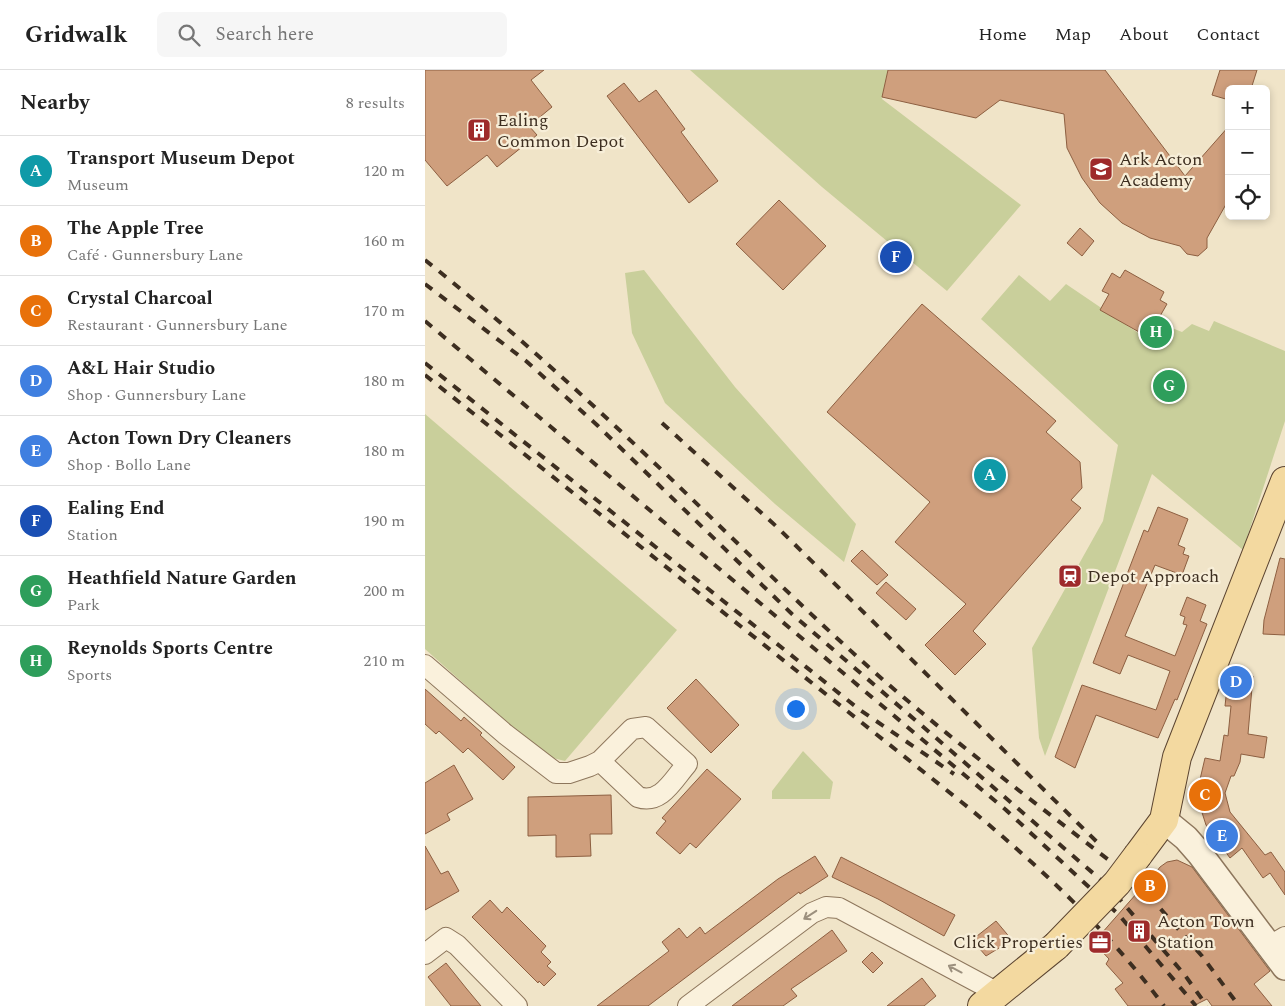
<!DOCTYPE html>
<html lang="en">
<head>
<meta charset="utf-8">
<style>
  body { margin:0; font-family:Spectral,serif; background:#f6f6f6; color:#222 }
  .controls { position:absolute; right:15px; top:15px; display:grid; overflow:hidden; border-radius:8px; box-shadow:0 2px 8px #0003 }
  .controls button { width:45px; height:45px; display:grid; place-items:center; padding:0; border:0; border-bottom:1px solid #e0e0e0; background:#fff; color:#222; font:25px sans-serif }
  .you { position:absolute; left:370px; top:638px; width:18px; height:18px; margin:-12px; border:4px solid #fff; border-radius:50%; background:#1a73e8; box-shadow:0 0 0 8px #1a73e833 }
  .badge { display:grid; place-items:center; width:32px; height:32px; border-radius:50%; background:#b45309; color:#fff; font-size:16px; font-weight:700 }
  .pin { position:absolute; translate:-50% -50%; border:2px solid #fff; box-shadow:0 1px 5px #0006 }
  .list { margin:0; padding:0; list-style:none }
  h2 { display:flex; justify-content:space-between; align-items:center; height:65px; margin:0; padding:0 20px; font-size:21px }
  h2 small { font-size:16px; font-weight:400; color:#767676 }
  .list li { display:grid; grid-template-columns:32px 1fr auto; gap:15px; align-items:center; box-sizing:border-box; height:70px; padding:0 20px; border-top:1px solid #e0e0e0 }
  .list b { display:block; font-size:19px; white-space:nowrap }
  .list p { margin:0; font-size:16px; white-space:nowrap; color:#767676 }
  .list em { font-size:16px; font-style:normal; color:#767676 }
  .icon { flex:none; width:28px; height:28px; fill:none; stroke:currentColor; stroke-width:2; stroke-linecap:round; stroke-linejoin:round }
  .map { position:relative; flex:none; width:860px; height:936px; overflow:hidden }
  header { display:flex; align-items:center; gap:30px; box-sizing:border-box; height:70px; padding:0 25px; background:#fff; border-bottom:1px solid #e0e0e0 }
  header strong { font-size:24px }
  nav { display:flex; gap:28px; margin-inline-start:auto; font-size:18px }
  .search { width:350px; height:45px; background:#f6f6f6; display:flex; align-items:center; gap:12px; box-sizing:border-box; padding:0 18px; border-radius:8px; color:#767676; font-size:19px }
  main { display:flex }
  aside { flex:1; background:#fff }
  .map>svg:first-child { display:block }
  .green { fill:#c9cf9b }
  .building { fill:#cf9f7d; stroke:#8d5f41 }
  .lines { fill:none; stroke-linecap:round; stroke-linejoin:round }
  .minor-casing { stroke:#8d765c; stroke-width:22 }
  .tertiary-casing { stroke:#8d765c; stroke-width:28 }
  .primary-casing { stroke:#5b4430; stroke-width:30 }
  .minor { stroke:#faf1dc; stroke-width:20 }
  .tertiary { stroke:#faf1dc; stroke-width:25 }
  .primary { stroke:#f3d9a0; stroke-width:28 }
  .rail { stroke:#3d2e20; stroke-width:4; stroke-dasharray:9 9; stroke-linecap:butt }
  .primary-bridge-casing { stroke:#5b4430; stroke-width:30; stroke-linecap:butt }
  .primary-bridge { stroke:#f3d9a0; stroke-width:28 }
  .oneway { stroke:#9c907e }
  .labels { text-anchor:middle; stroke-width:4.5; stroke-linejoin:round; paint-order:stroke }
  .poi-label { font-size:18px; fill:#3d2e20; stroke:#f7eed8; text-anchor:start }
</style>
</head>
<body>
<header>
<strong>Gridwalk</strong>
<div class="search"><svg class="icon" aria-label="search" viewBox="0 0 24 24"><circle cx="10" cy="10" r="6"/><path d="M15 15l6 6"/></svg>Search here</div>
<nav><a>Home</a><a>Map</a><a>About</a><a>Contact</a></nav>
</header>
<main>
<aside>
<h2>Nearby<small>8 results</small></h2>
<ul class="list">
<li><span class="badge" style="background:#0f9aa8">A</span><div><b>Transport Museum Depot</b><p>Museum</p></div><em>120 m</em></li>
<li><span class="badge" style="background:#e8710a">B</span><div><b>The Apple Tree</b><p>Café · Gunnersbury Lane</p></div><em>160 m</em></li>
<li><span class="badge" style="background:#e8710a">C</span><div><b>Crystal Charcoal</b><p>Restaurant · Gunnersbury Lane</p></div><em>170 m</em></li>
<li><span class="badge" style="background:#3f7fe0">D</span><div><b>A&amp;L Hair Studio</b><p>Shop · Gunnersbury Lane</p></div><em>180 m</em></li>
<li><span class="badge" style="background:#3f7fe0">E</span><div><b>Acton Town Dry Cleaners</b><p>Shop · Bollo Lane</p></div><em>180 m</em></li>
<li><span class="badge" style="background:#1a4fb4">F</span><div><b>Ealing End</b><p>Station</p></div><em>190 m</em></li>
<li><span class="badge" style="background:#2e9e5b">G</span><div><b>Heathfield Nature Garden</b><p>Park</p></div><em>200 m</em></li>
<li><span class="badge" style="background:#2e9e5b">H</span><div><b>Reynolds Sports Centre</b><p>Sports</p></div><em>210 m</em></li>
</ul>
</aside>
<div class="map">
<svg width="860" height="936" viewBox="0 0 860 936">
  <rect width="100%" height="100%" fill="#f0e4c8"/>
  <!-- green -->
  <g class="green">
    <polygon points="265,0 463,0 457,29 596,135 522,221 397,117"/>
    <polygon points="219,200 310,317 431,454 419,492 350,434 240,333 207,263 200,203"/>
    <polygon points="594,205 625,231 641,214 725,271 731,259 741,261 742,256 757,262 767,254 784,261 789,251 860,281 860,351 818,480 727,404 620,686 614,668 607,578 678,451 693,375 556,249"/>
    <polygon points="0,344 252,560 140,691 124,687 113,680 0,579"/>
    <polygon points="378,681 408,712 405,729 347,729 347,721"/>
  </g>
  <!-- building -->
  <g class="building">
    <polygon points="0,0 119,0 106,10 127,37 104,56 112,65 72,97 62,85 22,116 0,90"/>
    <polygon points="463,0 680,0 760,106 804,56 804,129 782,168 782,178 773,186 762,184 755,176 725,168 697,153 675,133 657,108 642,78 639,44 575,30 551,48 457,27"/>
    <polygon points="795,0 832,0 826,19 804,19 804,30 787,25"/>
    <polygon points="199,13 214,32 231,20 260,59 256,62 293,111 264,133 182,26"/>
    <polygon points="354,130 401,176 358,220 311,174"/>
    <polygon points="655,158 669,171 657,186 642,173"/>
    <polygon points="700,200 739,222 735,230 742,234 723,267 675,240 684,224 677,221 687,203 695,208"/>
    <polygon points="497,234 631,351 621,362 655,392 657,418 646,430 656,438 548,561 561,574 530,605 500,575 541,534 470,472 505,432 402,342"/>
    <polygon points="733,437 763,449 753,475 760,478 758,484 764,486 757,505 730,495 700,566 750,586 762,555 758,554 760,547 755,545 762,527 781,535 775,551 782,554 752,630 750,629 733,668 671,645 650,698 630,687 657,615 731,640 745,601 703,585 695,604 668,593 719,460 723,462"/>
    <polygon points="437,480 463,505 452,515 426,491"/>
    <polygon points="855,488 860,489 860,565 838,564 839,550"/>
    <polygon points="461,512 491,539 481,550 451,523"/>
    <polygon points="808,605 828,606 823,664 842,667 839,688 816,684 815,692 809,706 806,706 800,723 805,742 840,785 846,782 860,802 860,825 845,803 838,808 817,778 805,788 781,755 773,730 773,718 780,688 795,691 799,665 803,666 806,636 800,636 802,618 807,619"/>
    <polygon points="271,609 314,655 286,683 242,638"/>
    <polygon points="0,619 36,651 39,647 57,663 55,665 90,697 78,710 43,678 38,683 14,661 11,664 0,654"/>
    <polygon points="29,695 48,729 22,744 25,750 0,764 0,713"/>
    <polygon points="282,699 316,729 271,778 265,773 255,784 231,763 241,751 237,748"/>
    <polygon points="186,725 187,764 165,764 166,786 131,787 131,765 103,766 103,727"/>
    <polygon points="0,776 16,804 23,801 34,821 0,840"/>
    <polygon points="390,786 403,806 375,824 374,822 223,936 172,936 244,881 237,872 254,858 262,868 275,857 280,864 353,809"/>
    <polygon points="416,787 530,845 519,866 453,829 407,807"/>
    <polygon points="752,790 767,797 845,901 829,914 847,936 787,936 782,929 768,936 703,936 690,919 698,913 681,894 684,889 670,874 676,864 712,823 715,824 735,797 742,792"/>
    <polygon points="65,830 77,843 82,837 121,876 116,882 126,892 122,896 131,904 119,916 114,911 113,913 47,847"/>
    <polygon points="571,851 587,870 561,886 547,870"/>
    <polygon points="407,860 422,881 366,919 372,926 358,936 307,936"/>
    <polygon points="447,882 458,893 448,903 437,892"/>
    <polygon points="21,893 41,918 56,936 26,936 3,907"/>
    <polygon points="497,908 511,926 499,936 462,936"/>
  </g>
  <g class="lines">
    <!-- minor casing -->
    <g class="minor-casing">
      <g id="minor">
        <path d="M0 595 80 664 131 703H144L165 696 175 691 207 659 221 657 262 694C248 710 236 735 213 727L175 691"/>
        <polyline points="845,876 860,867"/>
        <polyline points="0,884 21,868 32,875 92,936"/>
        <polyline points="263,936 387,843 401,837 414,838 573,923"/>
      </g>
    </g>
    <!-- tertiary casing -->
    <g class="tertiary-casing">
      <polyline id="tertiary" points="739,750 761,768 775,784 860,897"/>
    </g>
    <!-- primary casing -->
    <g class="primary-casing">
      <g id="primary">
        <polyline points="713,785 739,750 752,687 860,411"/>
        <polyline points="557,936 631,876"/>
      </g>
    </g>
    <!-- minor -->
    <use href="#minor" class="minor"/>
    <!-- tertiary -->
    <use href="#tertiary" class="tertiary"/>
    <!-- primary -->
    <use href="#primary" class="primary"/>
    <!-- rail -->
    <g class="rail">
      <path d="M0 190C84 257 162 329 240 403 314 474 386 547 463 614 545 685 632 749 718 817"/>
      <polyline points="0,214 101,291 172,355 367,544 683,816"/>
      <polyline points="0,251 581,740 694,845 771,936"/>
      <polyline points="0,293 435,640 529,704"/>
      <path d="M0 305 544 738C617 799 682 859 739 936"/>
      <polyline points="237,353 352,457 673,773"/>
      <polyline points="679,811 759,904 782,936"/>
      <polyline points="712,812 777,886 814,936"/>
    </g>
    <!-- primary-bridge casing -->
    <g class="primary-bridge-casing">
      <polyline id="primary-bridge" points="631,876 692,813 713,785"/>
    </g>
    <!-- primary-bridge -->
    <use href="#primary-bridge" class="primary-bridge"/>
  </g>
  <!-- one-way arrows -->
  <defs><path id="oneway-shaft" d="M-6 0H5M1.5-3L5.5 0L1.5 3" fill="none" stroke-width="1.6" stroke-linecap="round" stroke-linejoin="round" transform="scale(1.25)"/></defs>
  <g class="oneway">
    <use href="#oneway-shaft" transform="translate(385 845) rotate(147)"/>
    <use href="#oneway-shaft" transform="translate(530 899) rotate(-152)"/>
  </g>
  <!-- icons -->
  <defs>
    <g id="building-square" transform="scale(1.25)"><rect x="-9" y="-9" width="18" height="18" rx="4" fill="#9e2a2b" stroke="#f7eed8"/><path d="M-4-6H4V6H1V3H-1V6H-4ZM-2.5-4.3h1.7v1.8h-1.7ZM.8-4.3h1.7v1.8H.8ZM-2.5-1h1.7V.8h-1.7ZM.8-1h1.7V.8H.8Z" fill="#fff"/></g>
    <g id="school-square" transform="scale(1.25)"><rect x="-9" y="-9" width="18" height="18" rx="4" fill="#9e2a2b" stroke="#f7eed8"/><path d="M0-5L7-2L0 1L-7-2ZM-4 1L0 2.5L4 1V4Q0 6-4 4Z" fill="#fff"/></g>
    <g id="station-square" transform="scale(1.25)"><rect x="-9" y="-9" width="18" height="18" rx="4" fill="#9e2a2b" stroke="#f7eed8"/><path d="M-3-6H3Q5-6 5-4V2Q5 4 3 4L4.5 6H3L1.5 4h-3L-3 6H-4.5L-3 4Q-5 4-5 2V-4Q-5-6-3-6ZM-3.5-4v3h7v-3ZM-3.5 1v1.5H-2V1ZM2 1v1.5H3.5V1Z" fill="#fff"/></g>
    <g id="office-square" transform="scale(1.25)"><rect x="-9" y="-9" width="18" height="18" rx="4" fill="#9e2a2b" stroke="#f7eed8"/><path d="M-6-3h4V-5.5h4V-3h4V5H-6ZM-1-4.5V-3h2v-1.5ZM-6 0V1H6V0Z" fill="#fff"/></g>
  </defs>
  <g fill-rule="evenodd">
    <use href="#building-square" x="54" y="60"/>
    <use href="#school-square" x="676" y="99"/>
    <use href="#station-square" x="645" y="506"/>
    <use href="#building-square" x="714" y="861"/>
    <use href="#office-square" x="675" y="872"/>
  </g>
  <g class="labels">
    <!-- poi labels -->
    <g class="poi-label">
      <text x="72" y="56">Ealing<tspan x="72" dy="21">Common Depot</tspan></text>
      <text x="694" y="95">Ark Acton<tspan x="694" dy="21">Academy</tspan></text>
      <text x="662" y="512">Depot Approach</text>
      <text x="732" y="857">Acton Town<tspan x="732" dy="21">Station</tspan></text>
      <text x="658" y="878" text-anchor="end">Click Properties</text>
    </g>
  </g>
</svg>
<div class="controls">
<button>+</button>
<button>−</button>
<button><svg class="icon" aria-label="locate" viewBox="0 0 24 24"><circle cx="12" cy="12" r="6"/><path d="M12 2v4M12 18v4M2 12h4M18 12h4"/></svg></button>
</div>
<div class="you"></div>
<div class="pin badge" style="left:565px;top:405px;background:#0f9aa8">A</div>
<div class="pin badge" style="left:725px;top:816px;background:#e8710a">B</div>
<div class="pin badge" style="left:780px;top:725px;background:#e8710a">C</div>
<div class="pin badge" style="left:811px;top:612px;background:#3f7fe0">D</div>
<div class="pin badge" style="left:797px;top:766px;background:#3f7fe0">E</div>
<div class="pin badge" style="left:471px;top:187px;background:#1a4fb4">F</div>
<div class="pin badge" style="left:744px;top:316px;background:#2e9e5b">G</div>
<div class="pin badge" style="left:731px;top:262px;background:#2e9e5b">H</div>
</div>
</main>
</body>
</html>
